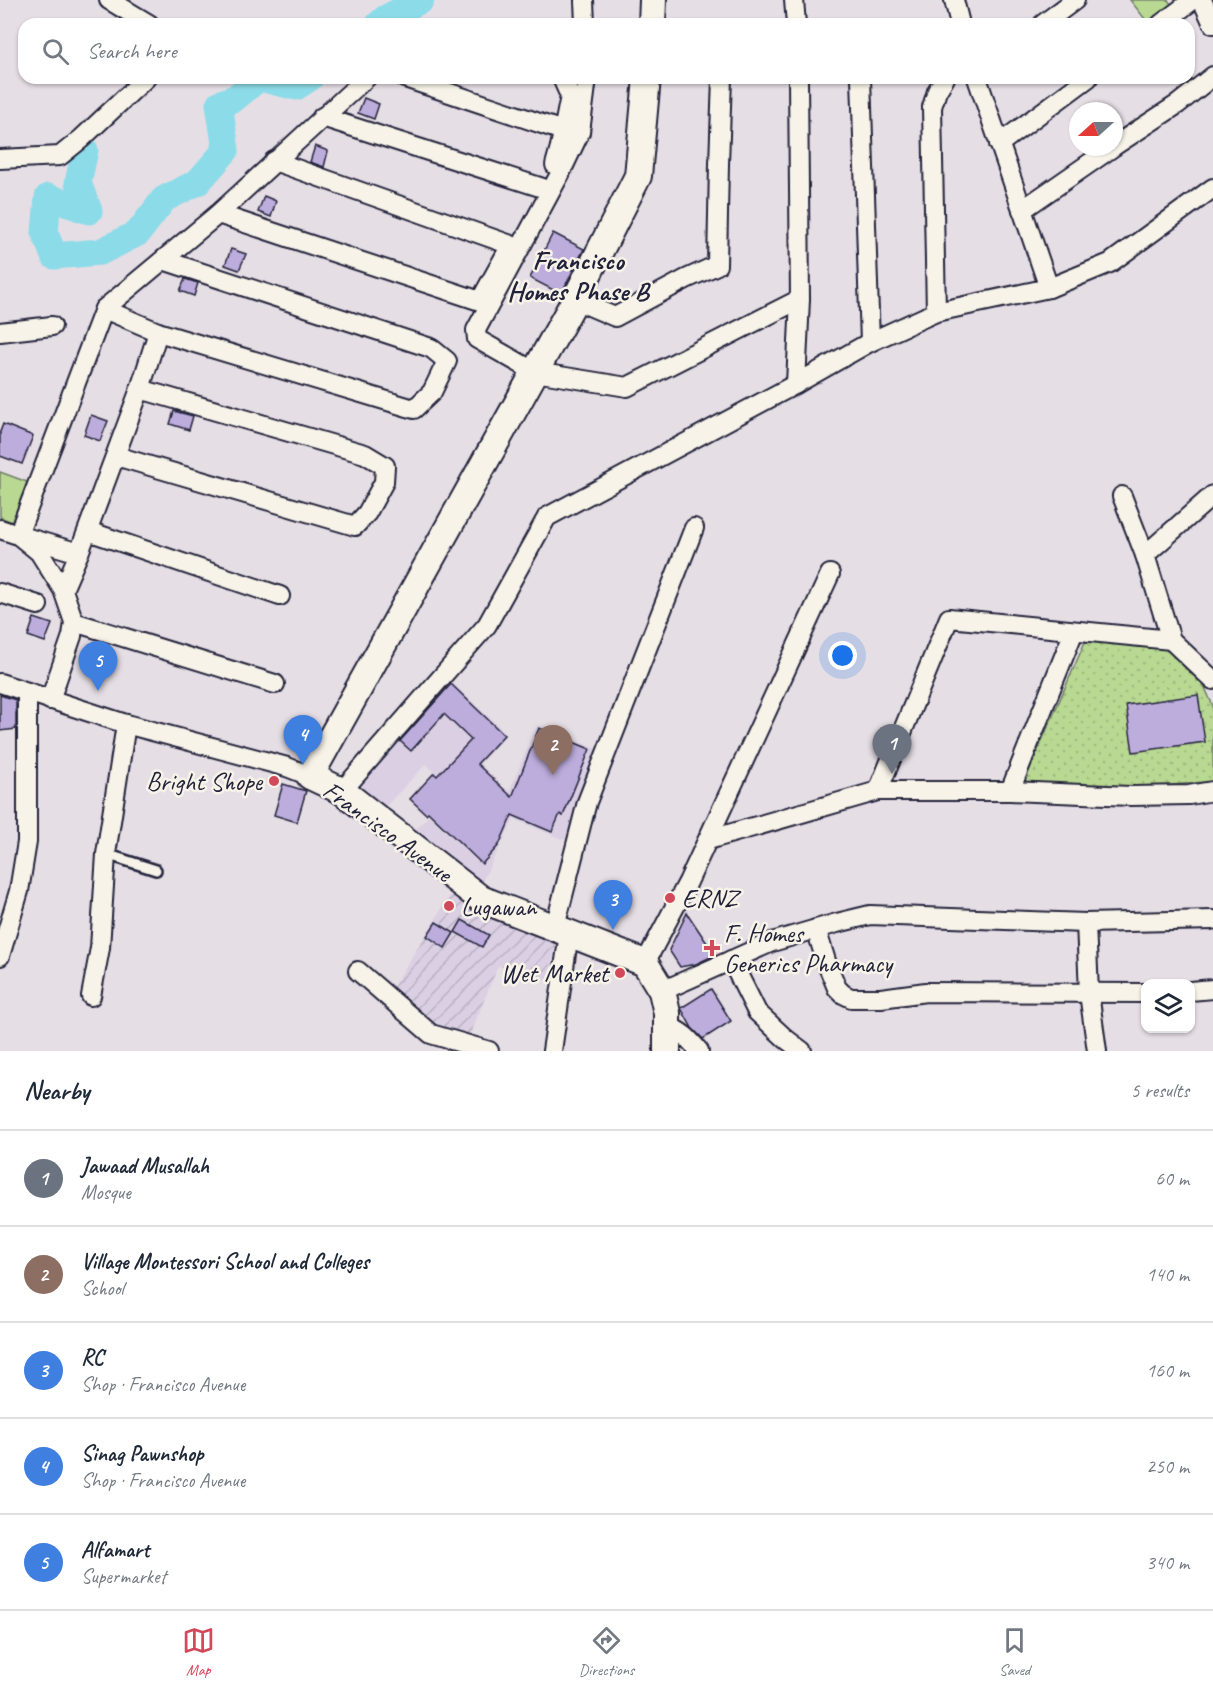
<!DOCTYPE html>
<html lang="en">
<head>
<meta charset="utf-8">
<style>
  body { margin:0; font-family:Caveat,sans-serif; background:#f2f2f3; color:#1f2937 }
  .controls { position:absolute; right:18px; bottom:18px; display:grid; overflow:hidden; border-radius:12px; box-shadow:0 2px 4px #0004 }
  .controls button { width:54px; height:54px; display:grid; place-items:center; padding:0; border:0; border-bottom:2px solid #e0e1e3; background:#fff; color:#1f2937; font:30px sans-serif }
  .compass { position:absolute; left:1069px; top:102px; width:54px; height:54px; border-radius:50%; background:#fff; box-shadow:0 2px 4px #0004; rotate:249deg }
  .you { position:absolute; left:843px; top:656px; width:21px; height:21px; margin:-15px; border:4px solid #fff; border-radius:50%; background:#1a73e8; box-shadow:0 0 0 9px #1a73e833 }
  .badge { display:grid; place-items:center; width:39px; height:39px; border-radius:50%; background:#d1495b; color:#fff; font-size:20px; font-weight:700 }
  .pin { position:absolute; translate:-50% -50px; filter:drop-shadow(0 2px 3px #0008) }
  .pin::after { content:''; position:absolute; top:32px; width:21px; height:18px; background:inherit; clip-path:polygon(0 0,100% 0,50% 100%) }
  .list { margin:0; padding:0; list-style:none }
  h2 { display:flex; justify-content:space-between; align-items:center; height:78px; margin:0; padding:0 24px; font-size:26px }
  h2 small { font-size:20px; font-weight:400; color:#747a83 }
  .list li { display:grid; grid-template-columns:39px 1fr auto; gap:18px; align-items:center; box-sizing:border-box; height:96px; padding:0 24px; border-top:2px solid #e0e1e3 }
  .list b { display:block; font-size:22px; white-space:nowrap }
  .list p { margin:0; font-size:20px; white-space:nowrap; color:#747a83 }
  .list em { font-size:20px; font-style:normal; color:#747a83 }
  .icon { flex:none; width:33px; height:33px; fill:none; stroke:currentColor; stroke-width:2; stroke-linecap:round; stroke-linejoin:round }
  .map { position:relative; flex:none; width:1213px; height:1051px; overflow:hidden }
  .search { position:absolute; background:#fff; box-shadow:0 2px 4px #0004; left:18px; right:18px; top:18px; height:66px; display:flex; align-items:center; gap:15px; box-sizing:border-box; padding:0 21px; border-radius:18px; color:#747a83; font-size:22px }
  .sheet { height:558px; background:#fff }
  nav { display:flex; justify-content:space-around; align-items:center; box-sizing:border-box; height:84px; border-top:2px solid #e0e1e3; background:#fff; font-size:16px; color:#747a83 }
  nav a { display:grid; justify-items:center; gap:3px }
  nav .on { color:#d1495b }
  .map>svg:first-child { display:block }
  .built { fill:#dacfe3 }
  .industrial { fill:url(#industrial-furrows) }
  .park { fill:url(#park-dots); stroke:#6e7e66; stroke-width:1.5 }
  .pitch { fill:#b9d992; stroke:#6e7e66; stroke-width:1.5 }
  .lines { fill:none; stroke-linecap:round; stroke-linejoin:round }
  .river { stroke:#8cdbe8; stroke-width:27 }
  .building { fill:#bdaddd; stroke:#22223b; stroke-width:1.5 }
  .lane-casing { stroke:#22223b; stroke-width:14 }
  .street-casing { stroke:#22223b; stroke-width:22 }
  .secondary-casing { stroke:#22223b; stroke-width:30 }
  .lane { stroke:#f7f3e8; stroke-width:9 }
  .street { stroke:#f7f3e8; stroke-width:18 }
  .secondary { stroke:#f7f3e8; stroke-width:26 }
  .poi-dot { fill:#d1495b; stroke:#f7f3e8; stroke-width:2 }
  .labels { text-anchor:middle; stroke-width:5; stroke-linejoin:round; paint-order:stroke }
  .poi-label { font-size:26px; fill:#22223b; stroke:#f7f3e8; text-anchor:start }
  .street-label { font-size:26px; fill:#22223b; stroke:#f7f3e8 }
  .neighbourhood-label { font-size:27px; font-weight:bold; fill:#22223b; stroke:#f7f3e8 }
</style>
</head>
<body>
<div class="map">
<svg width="1213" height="1051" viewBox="0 0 1213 1051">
  <defs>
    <pattern id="industrial-furrows" width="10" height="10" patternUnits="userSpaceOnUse" patternTransform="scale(1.5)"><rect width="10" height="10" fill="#dacfe3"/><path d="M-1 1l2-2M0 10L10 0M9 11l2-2" fill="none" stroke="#bbb1c4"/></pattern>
    <pattern id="park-dots" width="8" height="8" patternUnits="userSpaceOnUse" patternTransform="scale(1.5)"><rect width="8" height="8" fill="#b9d992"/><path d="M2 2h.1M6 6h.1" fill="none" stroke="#9fba7f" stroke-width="1.8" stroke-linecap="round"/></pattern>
  </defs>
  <rect width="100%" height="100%" fill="#e6dee5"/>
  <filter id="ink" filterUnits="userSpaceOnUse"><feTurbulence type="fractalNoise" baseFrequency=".0167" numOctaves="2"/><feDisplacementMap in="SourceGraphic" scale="12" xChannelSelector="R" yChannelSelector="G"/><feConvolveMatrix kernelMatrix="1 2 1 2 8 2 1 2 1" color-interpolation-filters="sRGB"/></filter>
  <g filter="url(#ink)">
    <!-- built -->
    <polygon class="built" points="446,677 507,734 480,764 509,792 537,725 597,749 567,841 514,819 477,891 410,836 453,789 426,764 381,811 349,785"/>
    <!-- industrial -->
    <polygon class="industrial" points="455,888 557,933 549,980 498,966 470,1035 430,1021 393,987"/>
    <!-- park -->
    <polygon class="park" points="1085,642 1173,646 1201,679 1213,706 1213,781 1131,789 1024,782"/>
    <!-- pitch -->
    <g class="pitch">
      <polygon points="1130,0 1168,0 1174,8 1153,24 1149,24"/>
      <polygon points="0,472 27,482 12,522 0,517"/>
    </g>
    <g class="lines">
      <!-- river -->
      <g class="river">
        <polyline points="379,24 386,18 421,0"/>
        <polyline points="85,150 78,183 89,211 48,197 45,233 54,256 100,252 138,233 164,199 198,182 226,150 219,104 235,98 259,78 296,87 310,78"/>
      </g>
    </g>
    <!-- building -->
    <g class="building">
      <polygon points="364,98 379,104 374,119 358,113"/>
      <polygon points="315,146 328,151 324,167 310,162"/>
      <polygon points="264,196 276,201 271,217 258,212"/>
      <polygon points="553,233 584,249 561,294 530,278"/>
      <polygon points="231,249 246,254 239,270 225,265"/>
      <polygon points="185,279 198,283 194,296 180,291"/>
      <polygon points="174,411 193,416 189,430 170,424"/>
      <polygon points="91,415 108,421 100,441 84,435"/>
      <polygon points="3,424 33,436 22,464 0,456 0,432"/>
      <polygon points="34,618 52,624 45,642 28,636"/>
      <polygon points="451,684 504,735 477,764 512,797 539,728 590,749 563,816 560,814 552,832 512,815 499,845 482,864 428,812 426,814 410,799 434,773 437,776 471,740 444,714 411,751 400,741"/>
      <polygon points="0,695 16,700 16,729 0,731"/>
      <polygon points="1198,695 1205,742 1133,752 1126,705"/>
      <polygon points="283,784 306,791 297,822 274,815"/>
      <polygon points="687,913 715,955 696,964 680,967 669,950"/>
      <polygon points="462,920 489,935 482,947 455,932"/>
      <polygon points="436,922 454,933 445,948 427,936"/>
      <polygon points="711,989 731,1021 703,1039 692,1028 681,1008"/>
    </g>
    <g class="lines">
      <!-- lane casing -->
      <g class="lane-casing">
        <polyline id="lane" points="106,854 156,870"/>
      </g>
      <!-- street casing -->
      <g class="street-casing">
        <g id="street">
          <polyline points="109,0 149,24"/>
          <polyline points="584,0 585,24"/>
          <polyline points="794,0 796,24"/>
          <polyline points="954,0 960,24"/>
          <polyline points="1202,0 1213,24"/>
          <polyline points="1043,24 1075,0"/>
          <polyline points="1161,24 1193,0"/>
          <polyline points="405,78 563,131"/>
          <polyline points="587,78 580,132 560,174 476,330 477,339 535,372 627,387 800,299"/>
          <polyline points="861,78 870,342"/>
          <polyline points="977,78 1049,288"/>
          <polyline points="322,117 543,188"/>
          <polyline points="999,144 1088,78"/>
          <polyline points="1114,146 1178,104 1213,76"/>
          <polyline points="0,159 60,156 81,139 146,78"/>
          <polyline points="555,165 560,147 570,96 562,78"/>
          <polyline points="1022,210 1113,147"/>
          <polyline points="218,214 480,301 511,245 274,161"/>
          <polyline points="575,300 615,317 686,279 717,265 719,164 722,78"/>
          <polyline points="104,309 158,332 414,409 432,392 447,361 431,348 163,260"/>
          <polyline points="936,312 932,107 937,91 945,78"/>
          <polyline points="0,332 52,326"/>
          <polyline points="796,384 800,299 798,78"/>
          <polyline points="116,456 355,526 367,513 384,482 385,466 365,454 140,389"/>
          <polyline points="1122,496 1145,555 1171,640 1213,680"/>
          <polyline points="0,529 18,535 104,309 218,214 366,78"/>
          <polyline points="88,531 280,596"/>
          <polyline points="79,553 140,389 158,332"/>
          <polyline points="1145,555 1213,495"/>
          <polyline points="0,593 38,605"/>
          <polyline points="74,622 275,684"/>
          <polyline points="0,683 126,724 287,767 310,776"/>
          <polyline points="50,700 72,636 74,622 63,590 39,552 18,535 79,553 63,590"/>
          <polyline points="342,791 487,625 547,517 796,384 870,342 936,312 1049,288 1110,263 1213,188"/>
          <polyline points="878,791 949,618 1171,640"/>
          <polyline points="1010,791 1074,631"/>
          <polyline points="708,840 878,791 1010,791 1131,796 1189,795 1213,791"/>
          <polyline points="1086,923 1089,993 1097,1051"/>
          <polyline points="555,927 587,802 694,528"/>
          <polyline points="816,929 827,964 837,988 843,994 851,998 881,998 926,992 1146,993"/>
          <polyline points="0,956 19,891 27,842 27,692"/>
          <polyline points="731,960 757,1012 786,1039 802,1051"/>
          <polyline points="645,963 688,882 830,574"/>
          <polyline points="358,971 431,1034 489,1051"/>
          <polyline points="662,991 772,942 837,923 870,915 1086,923 1213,920"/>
          <polyline points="1190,991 1213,989"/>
          <polyline points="91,996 100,948 106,854 126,724"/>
          <path d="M667 1026C682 1031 689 1039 699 1051"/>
          <polyline points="552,1051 569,933"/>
        </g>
      </g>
      <!-- secondary casing -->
      <g class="secondary-casing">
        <g id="secondary">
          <polyline points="652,24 653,0"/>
          <polyline points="647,78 638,176 575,300 310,776 342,791 481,899 645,963 662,991 667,1013 667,1051"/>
        </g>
      </g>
      <!-- lane -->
      <use href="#lane" class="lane"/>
      <!-- street -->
      <use href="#street" class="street"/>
      <!-- secondary -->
      <use href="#secondary" class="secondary"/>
    </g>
  </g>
  <!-- markers -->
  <g class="poi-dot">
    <circle cx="274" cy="781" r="6"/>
    <circle cx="670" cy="898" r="6"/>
    <circle cx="449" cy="906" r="6"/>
    <path d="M709 939h6v6h6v6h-6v6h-6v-6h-6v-6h6z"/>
    <circle cx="620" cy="973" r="6"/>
  </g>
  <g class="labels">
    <!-- poi labels -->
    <g class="poi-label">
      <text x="262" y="790" text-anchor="end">Bright Shope</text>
      <text x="682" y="907">ERNZ</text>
      <text x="461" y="915">Lugawan</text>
      <text x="724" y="942">F. Homes<tspan x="724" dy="30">Generics Pharmacy</tspan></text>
      <text x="608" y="982" text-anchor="end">Wet Market</text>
    </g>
    <!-- street labels -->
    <g class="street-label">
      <text transform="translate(388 831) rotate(36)" y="9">Francisco Avenue</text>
    </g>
    <!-- neighbourhood labels -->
    <g class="neighbourhood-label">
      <text x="578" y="269">Francisco<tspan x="578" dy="31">Homes Phase B</tspan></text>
    </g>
  </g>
</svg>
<div class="controls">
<button><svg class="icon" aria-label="layers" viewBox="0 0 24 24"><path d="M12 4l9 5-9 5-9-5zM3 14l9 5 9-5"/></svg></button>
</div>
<svg class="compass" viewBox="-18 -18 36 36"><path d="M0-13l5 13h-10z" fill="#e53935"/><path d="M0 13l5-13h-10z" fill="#747a83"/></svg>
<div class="you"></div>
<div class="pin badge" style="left:892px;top:774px;background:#6b7280">1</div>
<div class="pin badge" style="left:553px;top:775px;background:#8d6e63">2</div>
<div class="pin badge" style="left:613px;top:930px;background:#3f7fe0">3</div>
<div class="pin badge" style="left:303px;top:765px;background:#3f7fe0">4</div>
<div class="pin badge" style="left:98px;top:691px;background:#3f7fe0">5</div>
<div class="search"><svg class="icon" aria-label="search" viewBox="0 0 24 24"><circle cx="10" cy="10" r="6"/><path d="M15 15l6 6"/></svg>Search here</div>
</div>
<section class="sheet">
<h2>Nearby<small>5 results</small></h2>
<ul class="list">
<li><span class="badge" style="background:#6b7280">1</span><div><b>Jawaad Musallah</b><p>Mosque</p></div><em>60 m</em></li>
<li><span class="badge" style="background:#8d6e63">2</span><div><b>Village Montessori School and Colleges</b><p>School</p></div><em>140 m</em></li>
<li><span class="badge" style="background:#3f7fe0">3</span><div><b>RC</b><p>Shop · Francisco Avenue</p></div><em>160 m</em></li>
<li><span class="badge" style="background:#3f7fe0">4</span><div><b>Sinag Pawnshop</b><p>Shop · Francisco Avenue</p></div><em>250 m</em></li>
<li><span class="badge" style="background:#3f7fe0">5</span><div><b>Alfamart</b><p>Supermarket</p></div><em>340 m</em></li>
</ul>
</section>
<nav>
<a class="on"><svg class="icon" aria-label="map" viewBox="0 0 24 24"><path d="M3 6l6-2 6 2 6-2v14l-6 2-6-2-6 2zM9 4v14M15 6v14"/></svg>Map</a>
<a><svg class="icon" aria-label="directions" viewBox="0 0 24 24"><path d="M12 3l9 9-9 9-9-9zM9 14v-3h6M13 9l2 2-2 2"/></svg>Directions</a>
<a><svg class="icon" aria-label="saved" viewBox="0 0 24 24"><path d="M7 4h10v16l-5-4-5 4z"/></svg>Saved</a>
</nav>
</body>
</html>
